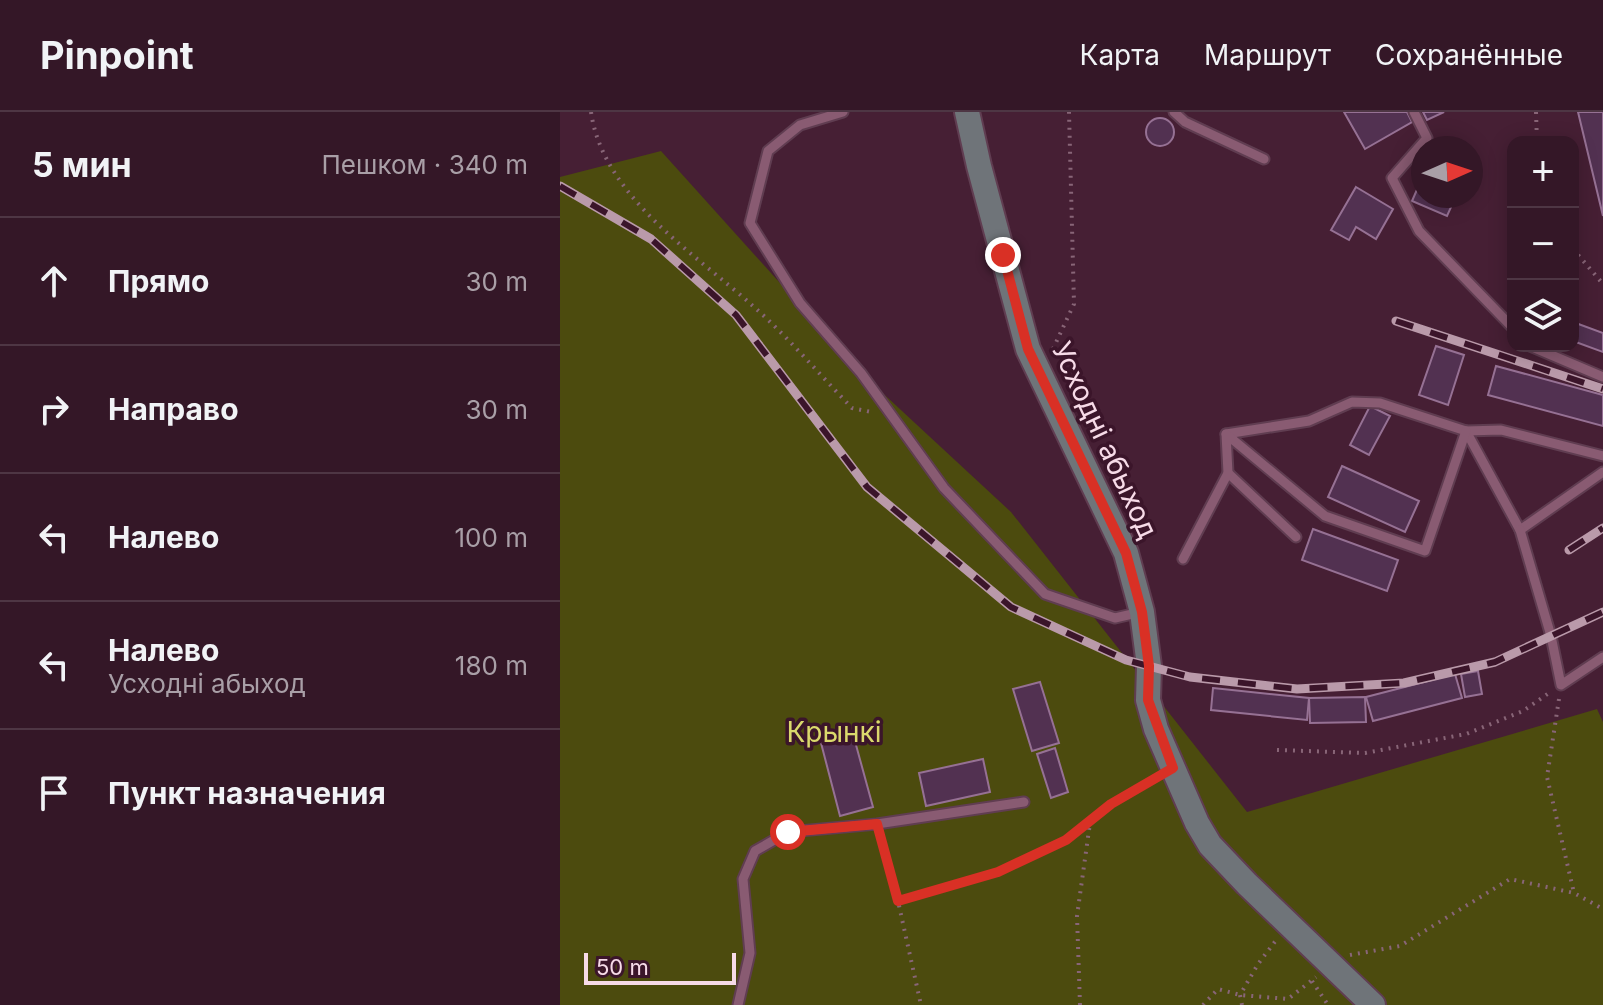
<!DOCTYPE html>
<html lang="ru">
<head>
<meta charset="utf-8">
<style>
  body { margin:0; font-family:Inter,sans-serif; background:#3f2433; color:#f1f3f6 }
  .controls { position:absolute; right:24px; top:24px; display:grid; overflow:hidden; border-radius:16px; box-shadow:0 4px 20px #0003 }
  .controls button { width:72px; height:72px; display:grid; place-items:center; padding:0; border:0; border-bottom:2px solid #4e3644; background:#341727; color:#f1f3f6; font:40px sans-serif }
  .compass { position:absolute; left:851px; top:24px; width:72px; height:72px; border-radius:50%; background:#341727; box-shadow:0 4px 20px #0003; rotate:87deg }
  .scale { position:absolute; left:24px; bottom:20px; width:152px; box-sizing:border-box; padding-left:8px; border:4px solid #f7dbe8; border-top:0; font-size:22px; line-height:28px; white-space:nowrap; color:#f7dbe8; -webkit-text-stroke:6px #3b152a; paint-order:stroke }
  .stop { position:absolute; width:24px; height:24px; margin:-18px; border:6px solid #d93025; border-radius:50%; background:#fff }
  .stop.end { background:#d93025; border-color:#fff; box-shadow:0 2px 8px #0008 }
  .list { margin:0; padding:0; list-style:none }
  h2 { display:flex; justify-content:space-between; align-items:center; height:104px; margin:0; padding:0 32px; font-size:34px }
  h2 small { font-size:26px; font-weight:400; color:#a99fa7 }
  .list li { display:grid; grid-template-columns:52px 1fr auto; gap:24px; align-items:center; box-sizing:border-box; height:128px; padding:0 32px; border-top:2px solid #4e3644 }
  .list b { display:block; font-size:30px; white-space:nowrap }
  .list p { margin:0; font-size:26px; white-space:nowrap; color:#a99fa7 }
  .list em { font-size:26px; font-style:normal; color:#a99fa7 }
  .icon { flex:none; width:44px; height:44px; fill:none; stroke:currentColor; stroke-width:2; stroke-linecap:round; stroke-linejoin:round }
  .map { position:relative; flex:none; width:1043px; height:893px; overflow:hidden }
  header { display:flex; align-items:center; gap:48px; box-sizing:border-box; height:112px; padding:0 40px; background:#341727; border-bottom:2px solid #4e3644 }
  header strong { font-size:38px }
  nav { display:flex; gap:44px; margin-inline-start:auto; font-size:28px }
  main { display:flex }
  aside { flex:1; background:#341727 }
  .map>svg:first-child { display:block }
  .green { fill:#4c4b0e }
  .building { fill:#523151; stroke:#967194; stroke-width:2 }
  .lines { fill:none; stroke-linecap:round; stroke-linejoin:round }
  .lane-casing { stroke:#603d51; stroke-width:13 }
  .secondary-casing { stroke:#603d51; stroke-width:28 }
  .path { stroke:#886577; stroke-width:4; stroke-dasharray:2 6; stroke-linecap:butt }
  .lane { stroke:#895b72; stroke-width:9 }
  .secondary { stroke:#6f7479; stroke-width:24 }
  .rail-casing { stroke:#ba9aaa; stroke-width:9 }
  .rail { stroke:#3b152a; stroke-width:6; stroke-dasharray:18; stroke-linecap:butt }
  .route { stroke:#d93025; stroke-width:10 }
  .labels { text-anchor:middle; stroke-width:7; stroke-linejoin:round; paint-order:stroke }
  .street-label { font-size:28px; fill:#f7dbe8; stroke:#3b152a }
  .park-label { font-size:28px; fill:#dad96c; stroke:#3b152a }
</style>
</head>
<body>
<header>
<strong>Pinpoint</strong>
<nav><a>Карта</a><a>Маршрут</a><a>Сохранённые</a></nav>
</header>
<main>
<aside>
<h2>5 мин<small>Пешком · 340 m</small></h2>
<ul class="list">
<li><svg class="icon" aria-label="ahead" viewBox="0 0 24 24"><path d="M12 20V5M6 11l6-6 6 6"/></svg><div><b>Прямо</b></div><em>30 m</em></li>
<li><svg class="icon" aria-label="right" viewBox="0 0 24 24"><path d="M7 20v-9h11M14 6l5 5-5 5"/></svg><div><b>Направо</b></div><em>30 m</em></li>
<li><svg class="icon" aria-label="left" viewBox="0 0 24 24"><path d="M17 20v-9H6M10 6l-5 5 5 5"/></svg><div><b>Налево</b></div><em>100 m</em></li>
<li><svg class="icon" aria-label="left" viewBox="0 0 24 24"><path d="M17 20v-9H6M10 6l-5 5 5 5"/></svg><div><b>Налево</b><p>Усходні абыход</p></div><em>180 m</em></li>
<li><svg class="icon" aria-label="arrive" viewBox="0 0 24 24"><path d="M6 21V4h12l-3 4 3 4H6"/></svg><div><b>Пункт назначения</b></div></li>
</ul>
</aside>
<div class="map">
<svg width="1043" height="893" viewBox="0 0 1043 893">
  <rect width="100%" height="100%" fill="#461f34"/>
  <!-- green -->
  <polygon class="green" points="101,39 301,261 451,400 687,700 1037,597 1043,610 1043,893 0,893 0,65"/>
  <!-- building -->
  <g class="building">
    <polygon points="784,0 847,0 852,10 805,37"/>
    <polygon points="863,0 884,0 867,8"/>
    <polygon points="1018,0 1043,0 1043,104"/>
    <circle cx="600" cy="20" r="14"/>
    <polygon points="863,64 863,84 896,84 887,104 852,89"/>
    <polygon points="796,75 833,97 816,127 796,115 789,128 771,118"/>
    <polygon points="1013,210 1043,221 1043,240 1013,229"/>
    <polygon points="876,234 904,243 888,293 859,283"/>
    <polygon points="936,254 1043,283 1043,314 928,283"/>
    <polygon points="810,294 830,304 809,343 790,333"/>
    <polygon points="782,354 859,389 845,420 768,385"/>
    <polygon points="753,417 838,448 827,479 742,448"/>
    <polygon points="918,559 922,582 905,585 901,562"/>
    <polygon points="895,562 902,586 813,609 806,585"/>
    <polygon points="480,570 499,631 472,639 453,577"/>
    <polygon points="653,576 749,586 747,608 651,598"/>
    <polygon points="805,585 806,610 750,611 749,586"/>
    <polygon points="293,622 313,695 280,704 261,631"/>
    <polygon points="495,636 508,680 491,686 477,642"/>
    <polygon points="423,647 430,680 366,694 359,661"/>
  </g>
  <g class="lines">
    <!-- lane casing -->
    <g class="lane-casing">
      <g id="lane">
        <polyline points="283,0 240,13 208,39 190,111 240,191 301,261 384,376 485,482 555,506 581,500"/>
        <polyline points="614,0 625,10 704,47"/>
        <polyline points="854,0 867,26 832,66 859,119 953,216"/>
        <polyline points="970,234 1043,265"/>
        <polyline points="906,319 960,418 1043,360"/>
        <polyline points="666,322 749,309 792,290 820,291 906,319 941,318 1043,344"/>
        <polyline points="668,361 736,425"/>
        <polyline points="960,418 991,524 1001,573 1043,545"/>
        <polyline points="623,447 668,361 666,322 765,404 865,439 906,319"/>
        <polyline points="178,893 190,841 183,767 195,739 228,720 317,712 464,690"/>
      </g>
    </g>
    <!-- secondary casing -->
    <g class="secondary-casing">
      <polyline id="secondary" points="407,0 419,54 468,237 566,441 582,500 589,554 588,588 596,617 637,711 650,733 687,772 813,893"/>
    </g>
    <!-- path -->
    <g class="path">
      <path d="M31 0C43 84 134 141 193 194 228 225 259 262 292 296L311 300"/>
      <polyline points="976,0 977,30"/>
      <polyline points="1013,137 1043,172"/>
      <polyline points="493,237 514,192 509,0"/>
      <polyline points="999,587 987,665 1014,781"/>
      <polyline points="717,638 805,641 906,622 963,599 989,581"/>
      <polyline points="320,724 334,771 361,893"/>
      <polyline points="338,789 438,760 506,728 551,692 596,666"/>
      <polyline points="790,843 840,834 950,767 1014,781 1043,797"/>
      <polyline points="752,869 768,893"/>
      <polyline points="520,893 517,804 530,711"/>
      <polyline points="643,893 658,877 680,883 728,887 756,865"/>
      <polyline points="682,893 680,883 698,852 717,827"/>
    </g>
    <!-- lane -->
    <use href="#lane" class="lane"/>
    <!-- secondary -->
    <use href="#secondary" class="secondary"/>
    <!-- rail casing -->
    <g class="rail-casing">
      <g id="rail">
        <polyline points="0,74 91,127 176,203 307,375 451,495 566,548 630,565 737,577 844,571 935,550 1043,500"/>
        <polyline points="836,209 1043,277"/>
        <polyline points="1009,438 1043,416"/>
      </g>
    </g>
    <!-- rail -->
    <use href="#rail" class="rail"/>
  </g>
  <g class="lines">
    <!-- route -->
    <polyline class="route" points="228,720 317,712 338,789 438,760 506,728 551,692 613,656 588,588 589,554 582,500 566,441 468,237 443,143"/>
  </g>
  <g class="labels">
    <!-- street labels -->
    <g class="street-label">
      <text transform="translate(545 328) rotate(65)" y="10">Усходні абыход</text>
    </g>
    <!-- park labels -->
    <g class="park-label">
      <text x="274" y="630">Крынкі</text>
    </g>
  </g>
</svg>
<div class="controls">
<button>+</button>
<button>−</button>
<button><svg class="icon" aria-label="layers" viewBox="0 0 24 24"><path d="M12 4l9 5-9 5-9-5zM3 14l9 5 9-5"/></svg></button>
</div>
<svg class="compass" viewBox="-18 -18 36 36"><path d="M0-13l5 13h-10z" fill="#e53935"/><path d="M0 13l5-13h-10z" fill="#a99fa7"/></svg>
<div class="scale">50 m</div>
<div class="stop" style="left:228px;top:720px"></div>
<div class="stop end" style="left:443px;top:143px"></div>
</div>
</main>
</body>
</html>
